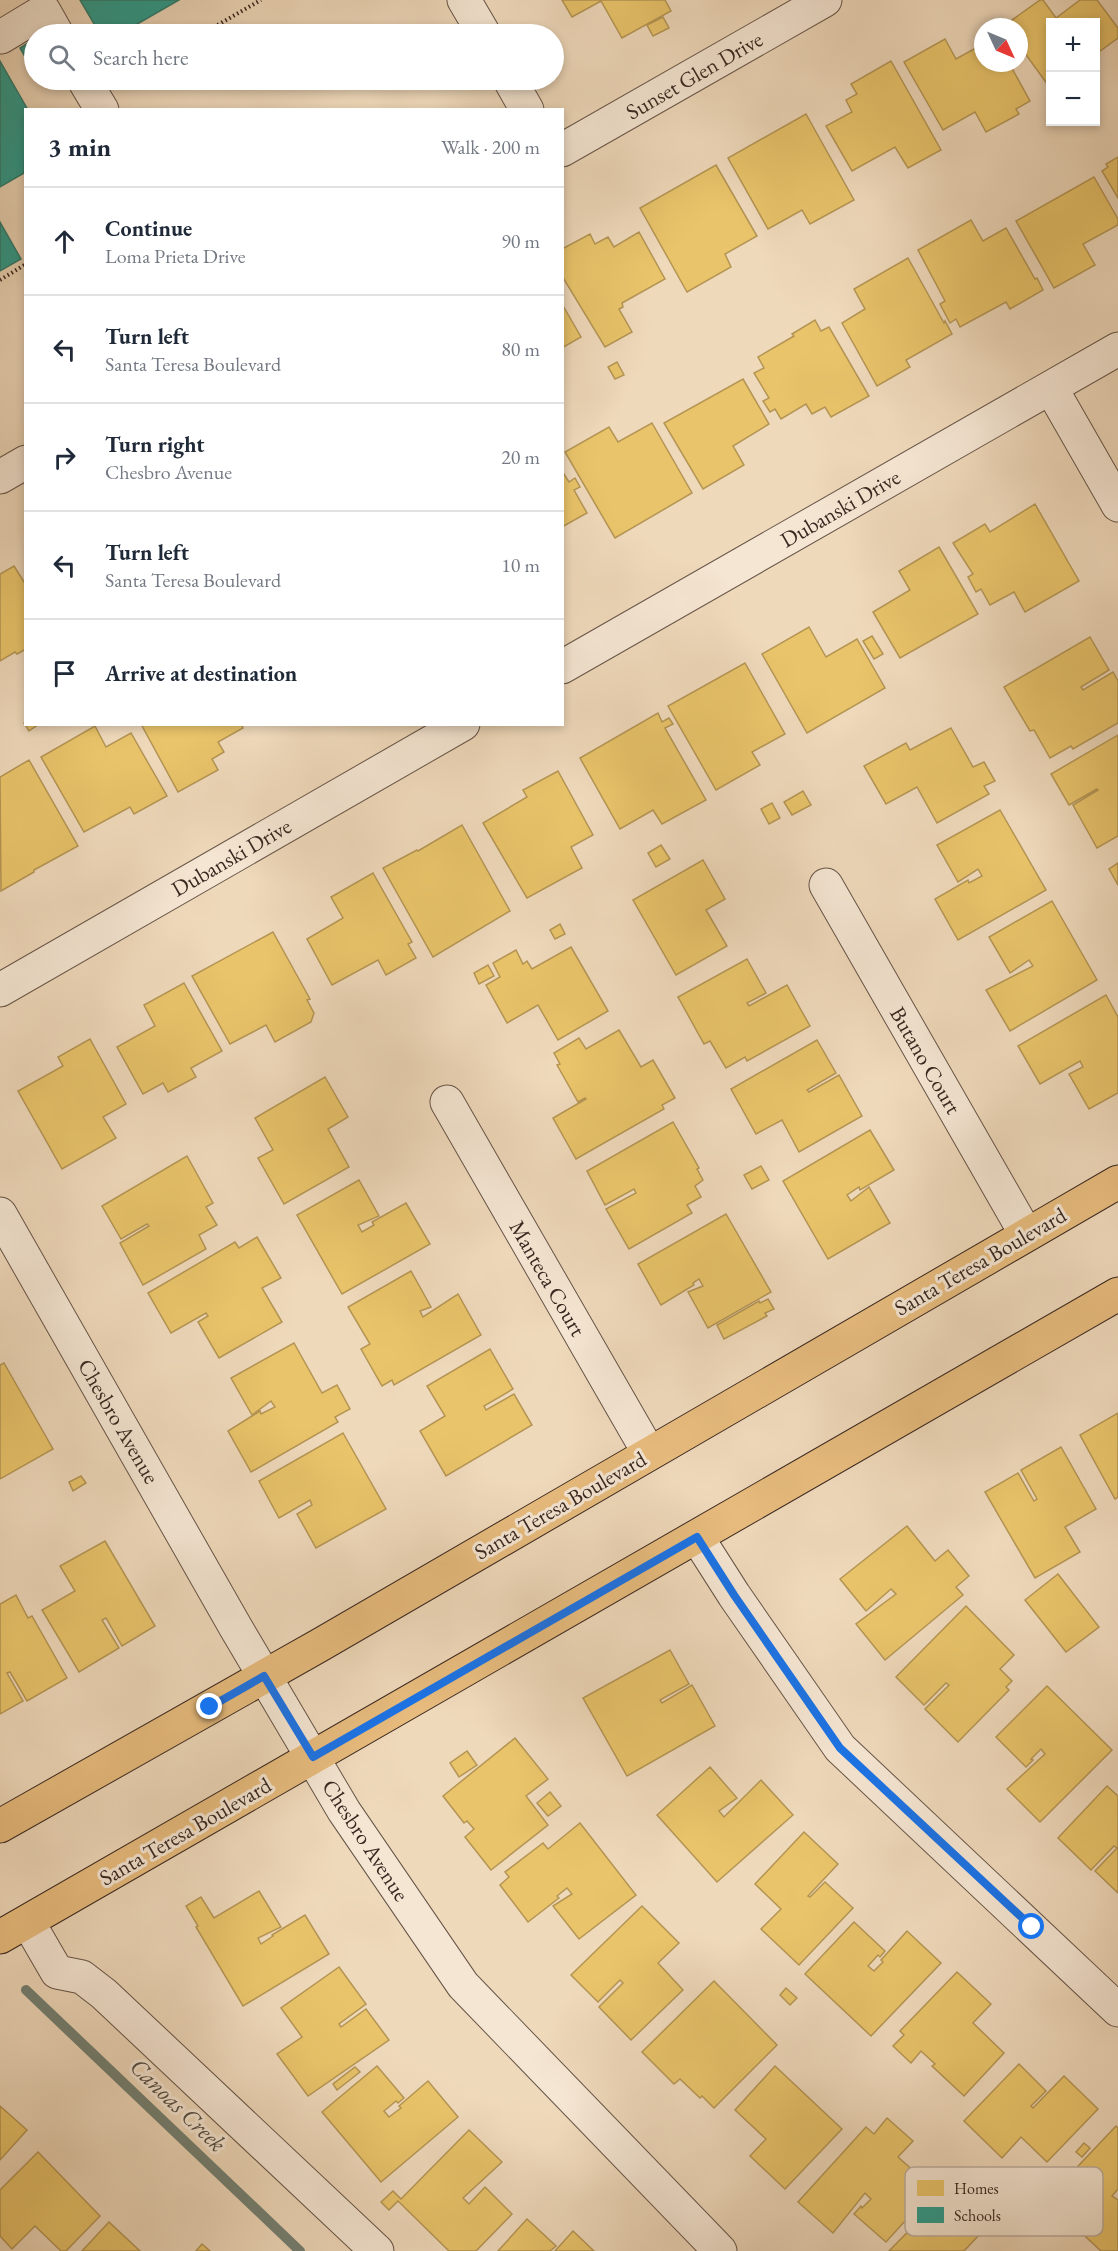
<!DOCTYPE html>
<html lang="en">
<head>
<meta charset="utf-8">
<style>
  body { margin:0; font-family:"EB Garamond",serif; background:#f2f2f3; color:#1f2937 }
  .controls { position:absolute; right:18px; top:18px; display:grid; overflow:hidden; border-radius:0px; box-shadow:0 3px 9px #0003 }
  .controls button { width:54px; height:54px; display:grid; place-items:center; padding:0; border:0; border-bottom:2px solid #e0e1e3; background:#fff; color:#1f2937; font:30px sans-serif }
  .compass { position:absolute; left:974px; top:18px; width:54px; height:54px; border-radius:50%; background:#fff; box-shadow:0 3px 9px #0003; rotate:134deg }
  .stop { position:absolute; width:18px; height:18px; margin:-14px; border:4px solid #1a73e8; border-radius:50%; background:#fff }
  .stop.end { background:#1a73e8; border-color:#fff; box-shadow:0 2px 6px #0008 }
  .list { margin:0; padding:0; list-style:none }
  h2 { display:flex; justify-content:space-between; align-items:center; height:78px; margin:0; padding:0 24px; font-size:26px }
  h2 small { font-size:20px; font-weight:400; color:#747a83 }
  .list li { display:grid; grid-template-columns:39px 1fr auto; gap:18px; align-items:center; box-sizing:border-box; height:108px; padding:0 24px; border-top:2px solid #e0e1e3 }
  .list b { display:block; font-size:22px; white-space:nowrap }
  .list p { margin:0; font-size:20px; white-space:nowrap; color:#747a83 }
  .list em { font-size:20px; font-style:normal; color:#747a83 }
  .icon { flex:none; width:33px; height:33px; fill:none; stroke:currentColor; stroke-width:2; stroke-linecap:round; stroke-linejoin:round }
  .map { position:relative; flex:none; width:1118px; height:2251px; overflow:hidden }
  .search { position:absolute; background:#fff; box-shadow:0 3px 9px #0003; left:24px; top:24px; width:540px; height:66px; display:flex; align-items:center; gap:15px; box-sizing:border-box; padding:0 21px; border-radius:33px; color:#747a83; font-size:22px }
  .panel { position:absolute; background:#fff; box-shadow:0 3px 9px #0003; left:24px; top:108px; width:540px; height:618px; border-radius:0px }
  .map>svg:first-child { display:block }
  .homes { fill:#e9c46a; stroke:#b49554; stroke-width:1.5 }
  .schools { fill:#2a9d8f; stroke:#2e7a6e; stroke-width:1.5 }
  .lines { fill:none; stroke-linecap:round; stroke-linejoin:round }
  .stream { stroke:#738073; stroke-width:10 }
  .minor-casing { stroke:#665447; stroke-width:35 }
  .major-casing { stroke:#382720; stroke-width:35 }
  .path { stroke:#382720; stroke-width:4; stroke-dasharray:1.5 3; stroke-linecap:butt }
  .minor { stroke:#f5e6d3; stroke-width:33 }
  .major { stroke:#e8bc7e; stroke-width:33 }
  .route { stroke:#1a73e8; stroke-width:8 }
  .labels { text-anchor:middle; stroke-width:6; stroke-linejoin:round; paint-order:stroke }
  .street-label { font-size:22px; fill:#382720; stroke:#f5e6d3 }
  .water-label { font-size:24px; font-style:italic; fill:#514c42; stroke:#f5e6d3 }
  .key { fill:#f5e6d3; stroke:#bcad9d; stroke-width:1.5 }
  .key-label { font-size:16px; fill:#382720 }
</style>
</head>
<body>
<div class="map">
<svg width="1118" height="2251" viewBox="0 0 1118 2251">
  <rect width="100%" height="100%" fill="#efd9bb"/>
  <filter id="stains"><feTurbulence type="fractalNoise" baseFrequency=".00333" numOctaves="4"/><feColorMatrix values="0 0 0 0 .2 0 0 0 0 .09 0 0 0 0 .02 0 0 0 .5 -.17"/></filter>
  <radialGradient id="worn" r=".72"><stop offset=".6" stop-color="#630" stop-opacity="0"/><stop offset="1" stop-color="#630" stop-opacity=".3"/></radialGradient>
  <!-- homes -->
  <g class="homes">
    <polygon points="562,0 665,0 671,11 622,38 601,1 572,17"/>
    <polygon points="1040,0 1043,0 1056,18 1080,0 1097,0 1118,28 1118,38 1096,54 1096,22 1050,22 1050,88 1019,45 1019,27 1005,25"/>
    <polygon points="663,17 669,28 653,36 647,25"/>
    <polygon points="945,39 956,59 983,44 983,63 1009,63 1030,101 1016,109 1019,114 986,132 975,112 943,130 904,62"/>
    <polygon points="891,61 941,150 908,168 895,147 852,171 826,126 852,112 846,100 857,94 851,84"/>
    <polygon points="806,114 854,200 810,224 802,210 768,229 728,158"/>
    <polygon points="1118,157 1118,198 1102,171 1108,167 1106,164"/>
    <polygon points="716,165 757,236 725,254 731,267 687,292 640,208"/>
    <polygon points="1094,177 1118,219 1118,225 1083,244 1095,265 1054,288 1016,221"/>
    <polygon points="971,220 983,241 1006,228 1035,279 1037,278 1043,290 1010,309 1006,302 960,327 956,319 950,323 940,304 945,301 918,250"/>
    <polygon points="639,232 665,279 622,303 623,307 619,309 632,332 605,347 562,276 562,249 590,234 595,244 608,237 614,247"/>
    <polygon points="908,258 944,323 945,321 952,334 906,360 910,367 877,386 842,323 865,309 854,289"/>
    <polygon points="562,304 581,337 562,348"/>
    <polygon points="815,320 821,331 829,327 869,396 831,417 825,407 812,414 806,404 781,419 775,409 770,412 763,401 769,398 754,373 764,368 758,357 794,336 792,334"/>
    <polygon points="617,362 624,375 615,379 608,367"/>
    <polygon points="743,379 769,424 733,446 744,465 703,489 664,423"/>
    <polygon points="652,423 692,493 615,538 565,452 609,427 618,442"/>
    <polygon points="562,471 569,482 575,478 580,487 574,490 587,513 562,527"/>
    <polygon points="1035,504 1079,581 1025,612 1014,592 990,605 981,589 976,592 968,577 973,574 953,543 985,524 990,532"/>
    <polygon points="939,547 978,614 900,658 873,612 910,590 899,571"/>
    <polygon points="14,566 26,585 26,649 17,654 15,652 0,661 0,574"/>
    <polygon points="809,627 826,657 857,639 885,688 807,733 762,654"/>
    <polygon points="872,636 883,654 874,659 863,641"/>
    <polygon points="1090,637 1109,670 1081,687 1083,690 1113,672 1118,681 1118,723 1073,749 1071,746 1050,758 1034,730 1030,731 1004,687"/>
    <polygon points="745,663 785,734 752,752 760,765 716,790 668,706"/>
    <polygon points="658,713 662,722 669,718 673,724 665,728 706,800 662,824 653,810 620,829 580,758"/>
    <polygon points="26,721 26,724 39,724 29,731 24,723"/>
    <polygon points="141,724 241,724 243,728 218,742 224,752 212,759 218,770 178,792"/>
    <polygon points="95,726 106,747 131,733 167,796 134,814 130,807 84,832 41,757"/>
    <polygon points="951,728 973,767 984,762 995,781 984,786 989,794 937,823 917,787 886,804 864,766 906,743 910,750"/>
    <polygon points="1118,735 1118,836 1097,848 1073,805 1098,790 1097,789 1069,805 1051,774"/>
    <polygon points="29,760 78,846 34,870 34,872 1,891 0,777"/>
    <polygon points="558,771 593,835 571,847 582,868 527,898 483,823 527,797 523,790"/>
    <polygon points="803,791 811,805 792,815 784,802"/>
    <polygon points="772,803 780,818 769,824 761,809"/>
    <polygon points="1000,810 1046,890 958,940 935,899 968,880 969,883 982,876 978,869 958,882 937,845"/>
    <polygon points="462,825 510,911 433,957 383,868 417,850 418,851"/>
    <polygon points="661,845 670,859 656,867 648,853"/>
    <polygon points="703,860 725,899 706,910 727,946 676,975 633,900"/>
    <polygon points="1118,863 1118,885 1109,869"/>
    <polygon points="373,873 412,942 408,944 416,958 386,975 378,960 332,985 307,939 343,918 331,897"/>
    <polygon points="1052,901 1097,980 1010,1031 986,990 1033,966 1029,960 1010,973 989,937"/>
    <polygon points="560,924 565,934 555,939 550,930"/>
    <polygon points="273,932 310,999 307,1000 314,1013 311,1022 275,1042 266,1025 230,1044 192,976"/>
    <polygon points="571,947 608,1011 558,1040 538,1005 507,1023 486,985 500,977 493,963 516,950 523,964 527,961 532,969"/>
    <polygon points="747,959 766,993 747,1003 749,1006 787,985 810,1026 747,1061 745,1057 726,1068 710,1041 704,1044 678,997"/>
    <polygon points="488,965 494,976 479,984 474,973"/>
    <polygon points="184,983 222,1051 191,1068 196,1077 168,1092 163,1083 143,1094 117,1047 155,1026 144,1005"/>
    <polygon points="1106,995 1118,1017 1118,1093 1089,1109 1069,1074 1083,1067 1080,1061 1040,1084 1018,1046"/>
    <polygon points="619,1030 641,1067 653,1060 675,1098 662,1105 664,1109 576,1159 553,1118 586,1099 585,1098 578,1102 557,1065 560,1064 554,1053 579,1038 586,1049"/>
    <polygon points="90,1039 126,1104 103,1117 116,1138 62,1169 18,1091 63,1066 58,1057"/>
    <polygon points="817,1040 836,1073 807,1090 809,1092 839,1075 862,1116 799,1152 782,1120 756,1134 731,1089"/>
    <polygon points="325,1077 348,1117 328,1129 349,1167 284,1204 258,1158 273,1150 255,1118"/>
    <polygon points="673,1122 699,1168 697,1169 703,1180 695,1186 701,1197 687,1205 692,1213 629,1249 606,1209 636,1193 634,1189 605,1205 587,1171"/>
    <polygon points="870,1130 894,1170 860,1190 859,1187 847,1195 851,1201 869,1187 890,1223 828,1259 783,1181"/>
    <polygon points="187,1156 213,1203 206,1207 217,1225 199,1235 206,1249 143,1285 120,1243 149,1226 147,1224 121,1239 102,1206"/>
    <polygon points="761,1166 769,1180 752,1189 744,1175"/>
    <polygon points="359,1180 379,1216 358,1225 362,1232 374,1225 372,1222 406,1203 430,1244 342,1294 297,1215"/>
    <polygon points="726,1214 771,1292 708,1328 688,1292 703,1286 699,1279 693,1283 694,1285 661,1305 638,1264"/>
    <polygon points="257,1237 281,1278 262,1288 282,1322 219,1358 198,1322 208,1316 206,1313 171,1333 148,1293 235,1242 239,1248"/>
    <polygon points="411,1271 431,1307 420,1311 423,1317 458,1294 481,1335 394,1385 392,1380 382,1386 361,1349 370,1344 348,1307"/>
    <polygon points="768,1299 774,1309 765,1313 767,1316 724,1339 717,1325 759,1301 760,1303"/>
    <polygon points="294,1343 322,1393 337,1385 350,1409 335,1417 338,1422 251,1472 228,1431 260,1411 261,1414 275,1407 271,1401 252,1415 231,1378"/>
    <polygon points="490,1349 513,1389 484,1406 486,1410 514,1394 532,1425 446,1476 420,1431 445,1416 427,1386"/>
    <polygon points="4,1363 53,1449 0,1479 0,1365"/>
    <polygon points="1118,1413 1118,1497 1115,1499 1080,1435"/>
    <polygon points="343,1433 386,1509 316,1548 297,1514 312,1505 310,1500 279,1518 259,1481"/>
    <polygon points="1061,1447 1096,1509 1065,1527 1080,1552 1035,1578 985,1492 1018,1473 1034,1501 1037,1499 1021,1470"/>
    <polygon points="81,1476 86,1483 73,1491 69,1482"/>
    <polygon points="907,1526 935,1561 948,1550 969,1576 956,1587 963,1595 885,1660 856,1624 896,1594 891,1589 866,1611 840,1579"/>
    <polygon points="105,1541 155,1626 122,1646 106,1618 102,1620 119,1648 79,1672 42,1610 75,1591 60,1566"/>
    <polygon points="1058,1574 1099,1627 1066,1652 1025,1600"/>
    <polygon points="16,1595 28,1618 32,1616 67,1678 27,1701 10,1672 7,1673 23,1701 0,1714 0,1604"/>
    <polygon points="966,1606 1014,1655 1000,1669 1012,1681 1006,1687 1009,1690 958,1742 925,1709 949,1685 946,1683 924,1705 896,1677"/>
    <polygon points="670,1650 689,1684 660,1700 662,1703 692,1685 715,1726 627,1776 583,1698"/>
    <polygon points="1047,1686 1112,1750 1040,1822 1007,1789 1045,1754 1041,1749 1031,1759 1033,1760 1026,1767 996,1737"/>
    <polygon points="515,1738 548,1779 526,1796 548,1825 491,1870 465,1837 474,1829 467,1821 464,1823 443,1796"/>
    <polygon points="467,1751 477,1765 459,1777 450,1763"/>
    <polygon points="710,1767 737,1798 719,1811 724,1817 761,1780 793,1815 717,1882 657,1815"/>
    <polygon points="1107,1786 1118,1796 1118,1893 1095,1871 1117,1848 1114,1846 1091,1870 1058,1838"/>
    <polygon points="550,1792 561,1806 548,1816 537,1803"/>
    <polygon points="580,1823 636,1895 579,1939 553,1906 572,1894 567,1888 557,1896 559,1898 528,1922 500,1885 509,1877 505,1872 543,1843 548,1849"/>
    <polygon points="804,1832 838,1864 808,1896 810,1897 825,1882 853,1908 799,1965 761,1929 781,1909 755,1884"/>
    <polygon points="259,1891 281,1927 258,1938 261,1944 273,1936 272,1935 305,1915 329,1954 243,2006 196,1927 198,1926 186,1906 201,1897 214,1918"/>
    <polygon points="642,1906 679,1943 658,1963 683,1990 631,2040 599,2007 623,1983 620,1980 598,2002 571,1975"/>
    <polygon points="854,1922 885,1951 880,1957 878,1955 868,1966 874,1971 883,1962 881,1960 907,1931 941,1963 871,2036 805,1974"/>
    <polygon points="339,1967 366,2004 339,2024 341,2027 366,2009 389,2040 308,2096 277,2054 302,2037 281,2008"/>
    <polygon points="957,1972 991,2004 973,2023 1004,2053 964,2096 932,2066 935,2064 921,2051 911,2063 893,2046 904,2035 900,2031"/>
    <polygon points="714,1981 777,2045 714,2108 702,2096 700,2098 680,2079 674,2084 642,2052"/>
    <polygon points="786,1988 797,1998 790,2005 780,1995"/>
    <polygon points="1019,2064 1046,2091 1031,2106 1033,2108 1064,2076 1098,2109 1047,2162 1021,2137 1002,2158 964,2121"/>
    <polygon points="377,2066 404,2098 398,2103 396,2101 384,2111 389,2117 401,2108 399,2106 428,2081 458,2117 381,2182 322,2112"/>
    <polygon points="775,2066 842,2129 785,2189 750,2156 766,2139 735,2110"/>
    <polygon points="355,2067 360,2072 337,2090 333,2084"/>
    <polygon points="0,2106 27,2130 0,2160"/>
    <polygon points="887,2118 913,2141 898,2157 934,2189 886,2242 854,2214 861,2206 862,2208 871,2199 865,2193 833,2233 798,2202 866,2127 874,2134"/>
    <polygon points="1116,2126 1118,2128 1118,2189 1112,2196 1118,2200 1118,2251 1101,2251 1046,2200"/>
    <polygon points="469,2130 502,2162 463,2198 469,2204 485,2187 512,2214 476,2251 449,2251 398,2201 389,2210 381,2202 393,2191 401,2199"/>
    <polygon points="1084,2143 1090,2148 1082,2157 1076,2152"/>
    <polygon points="38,2152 100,2216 66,2251 61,2251 35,2226 12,2249 0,2236 0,2190"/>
    <polygon points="942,2197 980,2234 964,2251 889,2251"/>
    <polygon points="527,2219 556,2246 550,2251 498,2251"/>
    <polygon points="109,2222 140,2251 82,2251"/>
    <polygon points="573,2231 594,2251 555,2251"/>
    <polygon points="202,2244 210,2251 196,2251"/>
  </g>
  <!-- schools -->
  <g class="schools">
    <polygon points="80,0 179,0 120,34 100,34"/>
    <polygon points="34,39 34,64 31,67 20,48"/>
    <polygon points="0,61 28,110 26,110 24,173 0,187"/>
    <polygon points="0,222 21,259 0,271"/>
  </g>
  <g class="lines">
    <!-- stream -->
    <polyline class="stream" points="26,1990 300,2251"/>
    <!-- minor casing -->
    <g class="minor-casing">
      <g id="minor">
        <polyline points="464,0 484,34"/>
        <polyline points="1,37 44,11 57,34"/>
        <polyline points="84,80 102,110"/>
        <polyline points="510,80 527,110"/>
        <polyline points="562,150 825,0"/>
        <polyline points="1051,388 1118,505"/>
        <polyline points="0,477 26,462"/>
        <polyline points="562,667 1118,349"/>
        <polyline points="826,885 1026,1234"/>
        <polyline points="0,990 463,724"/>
        <polyline points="447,1102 649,1453"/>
        <polyline points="0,1214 236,1628 344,1811 463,1985 720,2251"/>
        <polyline points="697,1537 734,1595 840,1748 1118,2010"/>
        <polyline points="28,1922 57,1972 82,1977 104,1994 377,2251"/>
      </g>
    </g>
    <!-- major casing -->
    <g class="major-casing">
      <g id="major">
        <polyline points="0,1826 320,1645 1118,1182"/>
        <polyline points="0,1937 1118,1294"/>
      </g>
    </g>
    <!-- path -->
    <g class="path">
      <polyline points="202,34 261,0"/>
      <polyline points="0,280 26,264"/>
    </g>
    <!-- minor -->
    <use href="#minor" class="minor"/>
    <!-- major -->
    <use href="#major" class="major"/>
  </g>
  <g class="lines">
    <!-- route -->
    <polyline class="route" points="210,1707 264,1676 313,1757 697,1537 734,1595 840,1748 1032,1927"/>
  </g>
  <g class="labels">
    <!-- street labels -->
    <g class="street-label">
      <text transform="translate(694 75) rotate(-30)" y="8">Sunset Glen Drive</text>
      <text transform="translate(840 508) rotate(-30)" y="8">Dubanski Drive</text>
      <text transform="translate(231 857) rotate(-30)" y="8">Dubanski Drive</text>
      <text transform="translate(926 1060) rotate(60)" y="8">Butano Court</text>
      <text transform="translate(980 1261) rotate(-30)" y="8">Santa Teresa Boulevard</text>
      <text transform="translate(548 1278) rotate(60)" y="8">Manteca Court</text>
      <text transform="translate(119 1421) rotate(60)" y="8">Chesbro Avenue</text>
      <text transform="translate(560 1505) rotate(-30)" y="8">Santa Teresa Boulevard</text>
      <text transform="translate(185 1831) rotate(-30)" y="8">Santa Teresa Boulevard</text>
      <text transform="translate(366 1840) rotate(57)" y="8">Chesbro Avenue</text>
    </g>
    <!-- water labels -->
    <g class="water-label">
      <text transform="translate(178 2105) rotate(44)" y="8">Canoas Creek</text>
    </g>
  </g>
  <!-- legend -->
  <rect x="905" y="2167" width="198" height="69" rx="9" class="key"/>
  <rect x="917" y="2180" width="27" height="16" fill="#e9c46a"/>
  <rect x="917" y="2207" width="27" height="16" fill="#2a9d8f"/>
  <g class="key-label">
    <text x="954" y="2194">Homes</text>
    <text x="954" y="2221">Schools</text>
  </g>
  <rect width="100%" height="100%" filter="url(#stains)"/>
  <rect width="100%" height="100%" fill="url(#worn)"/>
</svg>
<div class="controls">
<button>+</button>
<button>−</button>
</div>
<svg class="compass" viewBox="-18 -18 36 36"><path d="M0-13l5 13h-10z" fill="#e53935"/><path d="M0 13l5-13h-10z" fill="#747a83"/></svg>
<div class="stop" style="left:1032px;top:1927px"></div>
<div class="stop end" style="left:210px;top:1707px"></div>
<div class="search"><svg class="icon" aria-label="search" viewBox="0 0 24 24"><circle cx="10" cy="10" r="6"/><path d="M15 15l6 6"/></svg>Search here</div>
<section class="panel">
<h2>3 min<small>Walk · 200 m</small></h2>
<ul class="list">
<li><svg class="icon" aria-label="ahead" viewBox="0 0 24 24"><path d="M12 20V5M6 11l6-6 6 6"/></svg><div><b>Continue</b><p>Loma Prieta Drive</p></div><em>90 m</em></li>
<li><svg class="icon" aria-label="left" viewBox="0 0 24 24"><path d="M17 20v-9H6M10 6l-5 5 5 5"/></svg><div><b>Turn left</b><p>Santa Teresa Boulevard</p></div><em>80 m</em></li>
<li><svg class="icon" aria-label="right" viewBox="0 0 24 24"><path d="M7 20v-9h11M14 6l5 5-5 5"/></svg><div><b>Turn right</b><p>Chesbro Avenue</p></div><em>20 m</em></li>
<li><svg class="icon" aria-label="left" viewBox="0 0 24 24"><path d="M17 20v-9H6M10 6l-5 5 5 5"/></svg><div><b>Turn left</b><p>Santa Teresa Boulevard</p></div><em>10 m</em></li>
<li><svg class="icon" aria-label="arrive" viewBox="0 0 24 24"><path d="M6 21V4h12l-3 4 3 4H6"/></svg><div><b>Arrive at destination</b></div></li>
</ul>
</section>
</div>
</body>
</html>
